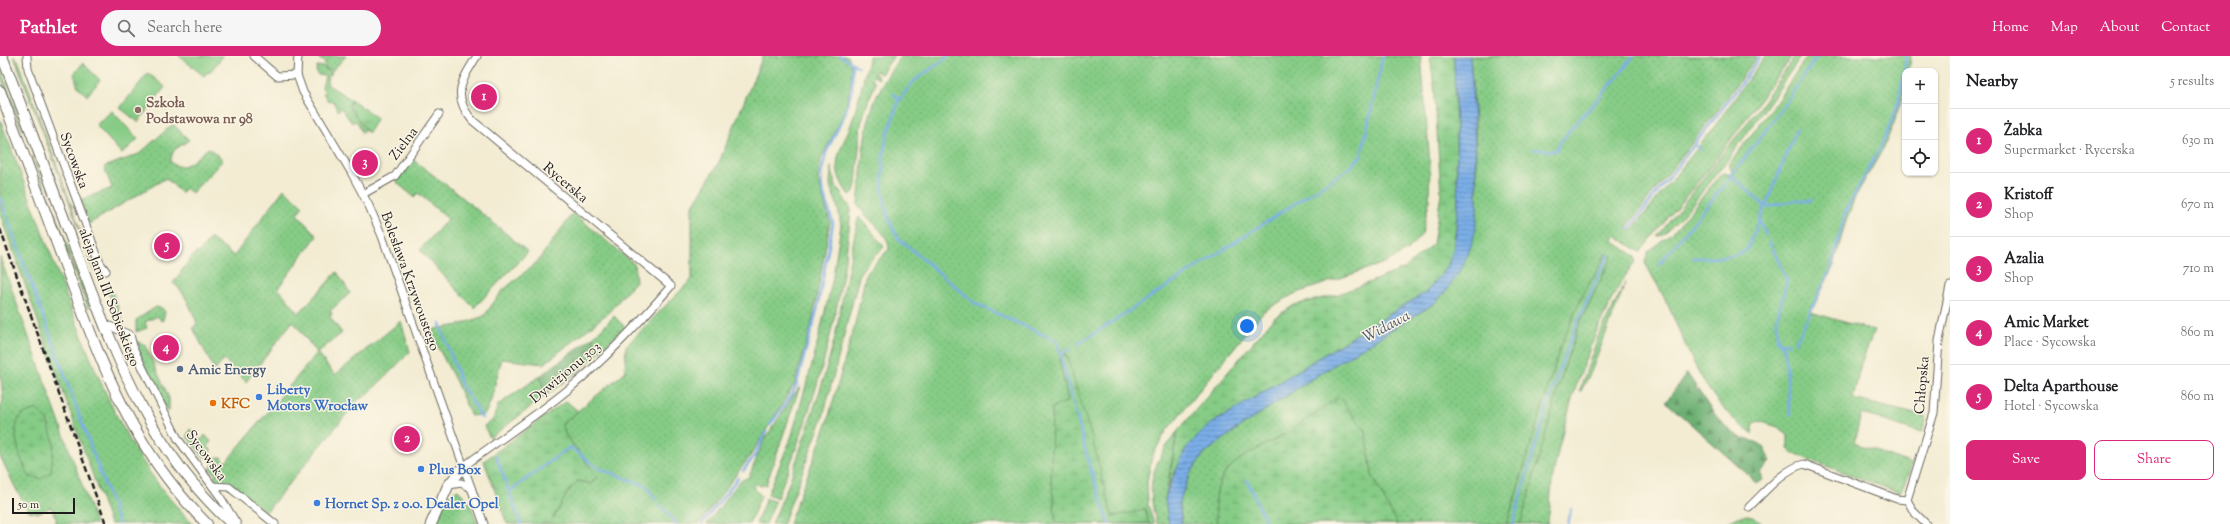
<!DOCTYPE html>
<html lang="en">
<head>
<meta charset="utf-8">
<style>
  body { margin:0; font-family:"Sorts Mill Goudy",serif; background:#f6f6f6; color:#202124 }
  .controls { position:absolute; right:12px; top:12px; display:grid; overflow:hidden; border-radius:8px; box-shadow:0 1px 3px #0004 }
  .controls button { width:36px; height:36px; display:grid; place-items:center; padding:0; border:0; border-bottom:1px solid #e0e0e0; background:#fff; color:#202124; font:20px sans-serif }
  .scale { position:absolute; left:12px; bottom:10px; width:63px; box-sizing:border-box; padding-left:4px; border:2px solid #1c1c1c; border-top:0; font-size:11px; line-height:14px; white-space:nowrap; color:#1c1c1c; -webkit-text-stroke:3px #fcf5e5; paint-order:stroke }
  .you { position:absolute; left:1247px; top:270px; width:14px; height:14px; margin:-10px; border:3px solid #fff; border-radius:50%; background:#1a73e8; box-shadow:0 0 0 6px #1a73e833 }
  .badge { display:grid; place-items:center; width:26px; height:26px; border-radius:50%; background:#db2777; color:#fff; font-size:13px; font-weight:700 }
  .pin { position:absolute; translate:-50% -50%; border:2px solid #fff; box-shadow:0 1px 4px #0006 }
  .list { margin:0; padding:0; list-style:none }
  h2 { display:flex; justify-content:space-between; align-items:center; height:52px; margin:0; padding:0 16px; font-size:17px }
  h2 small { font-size:13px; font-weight:400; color:#757577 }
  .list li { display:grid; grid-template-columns:26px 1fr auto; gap:12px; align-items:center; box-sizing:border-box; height:64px; padding:0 16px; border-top:1px solid #e0e0e0 }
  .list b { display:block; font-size:15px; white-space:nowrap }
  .list p { margin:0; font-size:13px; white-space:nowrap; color:#757577 }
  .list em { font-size:13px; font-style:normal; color:#757577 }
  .actions { display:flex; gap:8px; padding:12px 16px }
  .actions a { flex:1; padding:9px 0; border:1px solid #db2777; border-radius:8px; text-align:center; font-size:14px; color:#db2777 }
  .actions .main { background:#db2777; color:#fff }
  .icon { flex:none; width:22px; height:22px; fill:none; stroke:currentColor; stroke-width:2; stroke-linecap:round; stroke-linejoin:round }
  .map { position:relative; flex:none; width:1950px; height:468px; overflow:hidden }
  header { display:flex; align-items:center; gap:24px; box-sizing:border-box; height:56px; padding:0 20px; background:#db2777; color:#fff }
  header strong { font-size:19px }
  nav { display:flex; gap:22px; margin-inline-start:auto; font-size:14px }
  .search { width:280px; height:36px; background:#f6f6f6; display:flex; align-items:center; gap:10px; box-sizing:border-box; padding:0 14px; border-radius:22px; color:#757577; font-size:15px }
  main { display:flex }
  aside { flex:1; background:#fff }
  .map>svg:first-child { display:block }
  .grass { fill:url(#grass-dots); stroke:#517451 }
  .forest { fill:url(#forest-firs); stroke:#446648 }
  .wetland { fill:url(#wetland-marsh); stroke:#517451 }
  .park { fill:url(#park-tufts); stroke:#517451 }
  .garden { fill:#86cc86; stroke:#517451 }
  .water { fill:url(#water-rules); stroke:#4c6582 }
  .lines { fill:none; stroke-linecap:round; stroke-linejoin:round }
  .stream { stroke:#7caee8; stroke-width:2.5 }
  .minor-casing { stroke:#67655c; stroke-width:9 }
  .secondary-casing { stroke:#67655c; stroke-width:12 }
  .minor { stroke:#fff; stroke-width:7 }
  .secondary { stroke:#fff; stroke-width:10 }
  .rail { stroke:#1c1c1c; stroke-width:2.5; stroke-dasharray:6 3; stroke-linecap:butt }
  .education-dot { fill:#8d6e63; stroke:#fcf5e5; stroke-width:1.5 }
  .service-dot { fill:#5c6f8a; stroke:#fcf5e5; stroke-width:1.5 }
  .shop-dot { fill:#3f7fe0; stroke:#fcf5e5; stroke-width:1.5 }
  .food-dot { fill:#e8710a; stroke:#fcf5e5; stroke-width:1.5 }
  .labels { text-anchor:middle; stroke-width:3; stroke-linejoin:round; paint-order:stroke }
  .education-label { font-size:14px; font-weight:bold; fill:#785e54; stroke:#fcf5e5; text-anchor:start }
  .street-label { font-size:14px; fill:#1c1c1c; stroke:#fcf5e5 }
  .service-label { font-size:14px; font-weight:bold; fill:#4e5e75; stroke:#fcf5e5; text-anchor:start }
  .shop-label { font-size:14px; font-weight:bold; fill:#366cbe; stroke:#fcf5e5; text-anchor:start }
  .food-label { font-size:14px; font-weight:bold; fill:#c56008; stroke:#fcf5e5; text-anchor:start }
  .water-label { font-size:15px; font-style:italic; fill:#42566e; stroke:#fcf5e5 }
</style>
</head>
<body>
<header>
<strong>Pathlet</strong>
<div class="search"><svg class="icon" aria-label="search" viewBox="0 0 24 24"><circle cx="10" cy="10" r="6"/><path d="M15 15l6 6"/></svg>Search here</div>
<nav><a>Home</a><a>Map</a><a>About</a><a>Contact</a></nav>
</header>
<main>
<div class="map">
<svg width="1950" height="468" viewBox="0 0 1950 468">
  <defs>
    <pattern id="grass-dots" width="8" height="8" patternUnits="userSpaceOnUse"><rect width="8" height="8" fill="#86cc86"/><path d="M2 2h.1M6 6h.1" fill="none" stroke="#73af73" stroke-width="1.8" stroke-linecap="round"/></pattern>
    <pattern id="forest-firs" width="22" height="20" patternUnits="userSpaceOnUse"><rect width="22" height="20" fill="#6cb073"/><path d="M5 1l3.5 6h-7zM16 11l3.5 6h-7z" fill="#588e5e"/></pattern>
    <pattern id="wetland-marsh" width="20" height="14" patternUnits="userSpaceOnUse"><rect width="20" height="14" fill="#86cc86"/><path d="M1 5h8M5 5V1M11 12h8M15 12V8" fill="none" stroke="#73af73"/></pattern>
    <pattern id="park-tufts" width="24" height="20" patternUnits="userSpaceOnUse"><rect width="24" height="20" fill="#86cc86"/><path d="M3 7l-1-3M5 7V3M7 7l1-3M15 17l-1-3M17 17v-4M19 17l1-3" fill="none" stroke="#73af73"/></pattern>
    <pattern id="water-rules" width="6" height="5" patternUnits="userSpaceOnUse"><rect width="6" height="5" fill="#7caee8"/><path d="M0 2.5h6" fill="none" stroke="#658dbb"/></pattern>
  </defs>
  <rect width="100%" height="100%" fill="#fcf5e5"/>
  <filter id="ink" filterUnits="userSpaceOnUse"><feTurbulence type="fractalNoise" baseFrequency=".025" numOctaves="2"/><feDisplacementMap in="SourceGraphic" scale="8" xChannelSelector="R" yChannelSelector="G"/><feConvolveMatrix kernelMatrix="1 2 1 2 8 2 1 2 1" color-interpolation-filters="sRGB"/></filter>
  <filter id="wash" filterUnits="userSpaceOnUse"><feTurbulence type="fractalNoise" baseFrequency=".012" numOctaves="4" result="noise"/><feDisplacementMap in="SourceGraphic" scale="16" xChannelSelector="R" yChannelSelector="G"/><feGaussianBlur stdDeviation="0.9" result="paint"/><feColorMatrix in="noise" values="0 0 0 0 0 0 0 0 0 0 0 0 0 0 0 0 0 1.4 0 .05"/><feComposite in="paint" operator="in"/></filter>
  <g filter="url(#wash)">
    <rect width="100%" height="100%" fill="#f3ecd3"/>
    <!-- grass -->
    <g class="grass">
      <polygon points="14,0 18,4 96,216 89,203 90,201"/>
      <polygon points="320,0 346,0 333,14 326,13 324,5 319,3"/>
      <polygon points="763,0 848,0 852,10 851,26 845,56 821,103 818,123 830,166 812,267 795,327 751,399 699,468 550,468 569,434 578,425 591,428 597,420 565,378 562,368 625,316 626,290 692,223 692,151 720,104"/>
      <path d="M869 0H894L881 18 876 15 874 17 879 21 878 23 874 20 872 23 876 27 867 48 861 68 856 128 854 137 849 139C824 105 845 92 854 59 860 40 864 20 869 0Z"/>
      <path d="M901 0H1421L1430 108 1429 146 1422 178 1408 194 1387 206 1294 238 1264 255 1167 374 1152 400 1147 426 1148 448 1154 468H789L826 370 855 268 866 217 889 193C889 175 865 164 858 148 865 86 861 53 901 0Z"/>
      <path d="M1470 0H1757L1727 42 1629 168 1627 172 1631 175 1712 74 1765 0H1792L1714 106 1640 196 1615 179 1613 185 1635 200 1636 205C1597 253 1564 359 1553 420 1550 436 1551 453 1547 468H1519L1564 312 1580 266 1611 203 1607 197 1581 242 1560 292 1507 468H1182L1179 446 1190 418 1203 399 1237 373 1313 322 1432 249 1474 179 1477 138 1475 64Z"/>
      <path d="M1795 0H1801C1782 29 1681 175 1657 181L1755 57Z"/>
      <path d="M1807 0H1911L1909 15H1905V32L1895 64 1884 91 1855 141 1845 168 1834 209 1811 256 1874 275 1861 308 1853 343 1927 361 1922 377 1861 357 1854 387 1912 408 1901 436H1897L1794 398 1788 393V378L1778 371 1759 365 1754 367 1752 378C1704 344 1690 298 1667 247 1660 233 1652 220 1645 207L1648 196 1676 173 1721 118 1725 117 1730 120 1732 116 1729 108 1775 48Z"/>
      <polygon points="317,10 324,11 326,14 332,16 327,24 328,29 352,44 349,50 366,74 362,77 358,67 354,65 352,67 341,52 338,55 334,47 330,44 328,45 323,37 325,35 322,32 325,20 318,19 316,15"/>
      <polygon points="0,11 23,74 22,75 0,19"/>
      <path d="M0 63C21 118 42 175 63 231 95 316 127 403 193 468H110L0 158Z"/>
      <path d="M173 68 189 84 174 94 170 105C184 120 197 99 209 92L223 104 192 137 185 132 181 137 166 122 89 168 80 144 112 132 104 111 139 98Z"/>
      <polygon points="32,100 34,101 90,251 88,253"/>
      <polygon points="412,103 457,137 528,196 474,252 420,194 448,163 418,137 414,141 396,126"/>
      <path d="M831 111 836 130 851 153C843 252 814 351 777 442L768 438 792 379 814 301 832 226 841 169 837 148 830 130Z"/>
      <path d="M284 133 303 150 297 158 317 180 278 232 299 257 337 216 350 237 330 255 332 258 330 261 342 277 317 297 335 319 401 265 410 296 366 340 359 343 266 456 231 428 218 426 214 421 216 418 210 414 216 402 221 401 226 406 317 297 293 265 246 326 224 303 215 315 193 272 197 267C191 253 185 235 173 227L195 197 200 196 210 182 234 200Z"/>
      <path d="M573 157 634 208 636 225 608 257 544 308 502 303C496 321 494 341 485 358L471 360 456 326 429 274 459 269 484 260 502 235 537 206Z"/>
      <polygon points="858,162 861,162 884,191 864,211 860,217 823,361 783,468 772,468 789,427 822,328 835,281"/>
      <polygon points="0,201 96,468 52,468 57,465 51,451 38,457 29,455 17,435 0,400 0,353 3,344 0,313"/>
      <polygon points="1626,226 1591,316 1581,335 1579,336 1598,281"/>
      <polygon points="109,227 124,268 123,269 119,263 105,228"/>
      <polygon points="156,251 162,252 165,256 163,264 161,265 158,260 145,266 147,272 136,276 136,264"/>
      <polygon points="614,260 625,271 586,309 594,287 593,281"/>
      <polygon points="137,285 145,289 169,342 169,355 167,355 136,292"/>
      <polygon points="540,320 545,340 490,382 484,370 493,364 498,349"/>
      <polygon points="800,330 766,429 760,430 756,427 753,431 761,440 749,468 707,468 740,425 749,421 764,384"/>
      <polygon points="190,373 201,385 205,379 211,385 208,390 211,394 209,400 203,401 187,380"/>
      <path d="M1177 376 1165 443 1169 468H1157C1145 429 1152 408 1177 376Z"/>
      <path d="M458 434 469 445 478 468H436C441 458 446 435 458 434Z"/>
      <polygon points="766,442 775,446 766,468 756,468"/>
      <polygon points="1747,459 1754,460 1763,468 1725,468 1737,461"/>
    </g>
    <!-- forest -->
    <g class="forest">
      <path d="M593 281C600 307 562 327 545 340L540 320Z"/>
      <path d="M1687 317C1701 337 1716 367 1738 380 1756 389 1762 381 1770 404L1766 412 1761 417 1763 424 1756 426 1666 346Z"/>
    </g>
    <!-- wetland -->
    <g class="wetland">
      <polygon points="1430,0 1454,0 1458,152 1454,191 1447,212 1426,236 1208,370 1176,414 1168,433 1177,376 1274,262 1294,249 1336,239 1404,213 1433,188 1441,138 1434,29"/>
      <polygon points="1607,197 1612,200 1611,203 1580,266 1564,312 1522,463 1519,468 1507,468 1560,292 1581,242"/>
      <polygon points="1066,298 1092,382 1112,460 1136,456 1145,452 1149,468 1056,468 1051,422 1052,352 1068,345 1059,303"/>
      <path d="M1339 341 1366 375 1372 419 1397 468H1217C1209 408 1239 405 1283 379 1302 367 1320 354 1339 341Z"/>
      <polygon points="566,345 578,355 562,368 565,378 597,420 591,428 578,425 569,434 550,468 507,468 484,405"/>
      <path d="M36 353 47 363 54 388 51 416 41 423 29 420C21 407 7 369 24 358 27 356 32 355 36 353Z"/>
    </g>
    <!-- park -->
    <g class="park">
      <polygon points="83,7 100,24 87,40 78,31 74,18"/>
      <polygon points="352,44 377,62 368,77 349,50"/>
    </g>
    <!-- garden -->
    <g class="garden">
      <polygon points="179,0 223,0 209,17 207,16 204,20"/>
      <polygon points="148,17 165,31 138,66 120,52"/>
      <polygon points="112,55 138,83 122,98 96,69"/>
    </g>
    <!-- water -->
    <path class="water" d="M1454 0H1470C1473 41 1475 81 1476 122 1477 140 1479 162 1474 180 1468 205 1451 233 1432 249L1313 322 1237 373 1203 399 1190 418 1179 446 1182 468H1169L1165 443 1168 433 1186 392 1208 370 1426 236 1447 212 1454 191 1458 152Z"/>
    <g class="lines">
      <!-- stream -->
      <g class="stream">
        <polyline points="840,0 859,11"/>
        <polyline points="949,0 914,25 899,44 886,83 883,101 882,133 888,162 898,182 976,248 1057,285 1091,415 1109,468"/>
        <polyline points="894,38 899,44"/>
        <polyline points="1695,89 1701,93"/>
        <path d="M1533 93 1555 95C1576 60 1611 35 1633 0"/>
        <polyline points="1729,117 1766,151"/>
        <polyline points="0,142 119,468"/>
        <polyline points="1767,151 1797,144 1812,144"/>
        <polyline points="1760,165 1766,179"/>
        <polyline points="1629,173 1742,27 1760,0"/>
        <polyline points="1769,185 1787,224 1777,263 1777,283 1781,287 1790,288"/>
        <path d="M1693 202C1710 201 1731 204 1747 194L1797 73"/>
        <path d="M1659 208C1716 141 1769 74 1817 0"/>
        <polyline points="440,268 461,328 482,362"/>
        <polyline points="1796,286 1830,214 1846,154 1883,86 1897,51 1907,0"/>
        <polyline points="1781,287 1785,297 1790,359"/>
        <polyline points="1078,288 1348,113 1361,100 1383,0"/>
        <polyline points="1061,298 1070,293"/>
        <polyline points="770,369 791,340 797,327 817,254 833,167 822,133 821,118 826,97 845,58 852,33 853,7"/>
        <polyline points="496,400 521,468"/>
        <polyline points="743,415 755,399 766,376"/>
        <polyline points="1247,424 1267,468"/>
        <polyline points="510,435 570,391 598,412 646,430 656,444"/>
        <polyline points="660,449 677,468"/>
        <polyline points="702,468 738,422"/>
        <path d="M1513 468C1539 376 1564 283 1609 199"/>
        <polyline points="1568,468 1571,453"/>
      </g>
    </g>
  </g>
  <g filter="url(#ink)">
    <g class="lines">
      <!-- minor casing -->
      <g class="minor-casing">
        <g id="minor">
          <polyline points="27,0 28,13 100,207 106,215"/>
          <polyline points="254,0 277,20 297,19"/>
          <polyline points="298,0 297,19 303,36 351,116 369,150 382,180 484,468"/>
          <polyline points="363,138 395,120 439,58"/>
          <polyline points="103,267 130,279 134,294 178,383 219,439 237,468"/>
          <path d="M464 410C499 384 536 360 570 332 607 302 640 266 671 230L472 64C451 39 462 24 477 0"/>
          <polyline points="449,429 461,427 471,432"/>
          <polyline points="213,430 229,431 275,468"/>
          <path d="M1749 451C1765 436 1782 414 1804 408L1897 443 1907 444"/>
          <polyline points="1926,468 1914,456 1907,444 1934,357 1939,285 1950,230"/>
        </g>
      </g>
      <!-- secondary casing -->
      <g class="secondary-casing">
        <g id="secondary">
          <path d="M2 0C27 65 52 130 76 195 116 299 147 391 232 468"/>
          <path d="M0 35C23 96 45 156 68 217 103 312 133 394 207 468"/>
          <polyline points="431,468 448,430 464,410"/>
        </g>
      </g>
      <!-- minor -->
      <use href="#minor" class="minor"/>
      <!-- secondary -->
      <use href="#secondary" class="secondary"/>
      <!-- rail -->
      <polyline class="rail" points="0,173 106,468"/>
    </g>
  </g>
  <!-- markers -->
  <circle class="education-dot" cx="138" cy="54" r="4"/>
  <circle class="service-dot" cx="180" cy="313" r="4"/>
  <g class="shop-dot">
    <circle cx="259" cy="341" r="4"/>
    <circle cx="421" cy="413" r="4"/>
    <circle cx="317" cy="447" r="4"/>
  </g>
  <circle class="food-dot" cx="213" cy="347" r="4"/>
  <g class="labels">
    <!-- education labels -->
    <g class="education-label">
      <text x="146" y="51">Szkoła<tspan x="146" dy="16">Podstawowa nr 98</tspan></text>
    </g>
    <!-- street labels -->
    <g class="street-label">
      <text transform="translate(403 87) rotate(-53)" y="5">Zielna</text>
      <text transform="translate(75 104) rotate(70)" y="5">Sycowska</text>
      <text transform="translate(566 126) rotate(40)" y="5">Rycerska</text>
      <text transform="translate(411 225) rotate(70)" y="5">Bolesława Krzywoustego</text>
      <text transform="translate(110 241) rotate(69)" y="5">aleja Jana III Sobieskiego</text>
      <text transform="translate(565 316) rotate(-40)" y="5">Dywizjonu 303</text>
      <text transform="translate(1921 329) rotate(-85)" y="5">Chłopska</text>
      <text transform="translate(207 399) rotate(54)" y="5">Sycowska</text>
    </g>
    <!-- service labels -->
    <g class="service-label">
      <text x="188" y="318">Amic Energy</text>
    </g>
    <!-- shop labels -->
    <g class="shop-label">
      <text x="267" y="338">Liberty<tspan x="267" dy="16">Motors Wrocław</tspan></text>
      <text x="429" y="418">Plus Box</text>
      <text x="325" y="452">Hornet Sp. z o.o. Dealer Opel</text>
    </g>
    <!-- food labels -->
    <g class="food-label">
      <text x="221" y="352">KFC</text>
    </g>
    <!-- water labels -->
    <g class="water-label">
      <text transform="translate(1386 270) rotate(-28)" y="5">Widawa</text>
    </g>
  </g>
</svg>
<div class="controls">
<button>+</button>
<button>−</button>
<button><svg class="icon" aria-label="locate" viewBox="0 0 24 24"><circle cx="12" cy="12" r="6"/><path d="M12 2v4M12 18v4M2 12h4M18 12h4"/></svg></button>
</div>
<div class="scale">50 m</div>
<div class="you"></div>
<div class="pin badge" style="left:484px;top:41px">1</div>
<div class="pin badge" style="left:407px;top:383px">2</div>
<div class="pin badge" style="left:365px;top:107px">3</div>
<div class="pin badge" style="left:166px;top:292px">4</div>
<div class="pin badge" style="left:167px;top:190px">5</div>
</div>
<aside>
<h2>Nearby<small>5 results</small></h2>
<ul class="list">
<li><span class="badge">1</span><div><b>Żabka</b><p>Supermarket · Rycerska</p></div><em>630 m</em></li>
<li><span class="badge">2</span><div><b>Kristoff</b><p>Shop</p></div><em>670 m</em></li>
<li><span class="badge">3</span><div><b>Azalia</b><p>Shop</p></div><em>710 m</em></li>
<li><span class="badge">4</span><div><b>Amic Market</b><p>Place · Sycowska</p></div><em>860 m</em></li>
<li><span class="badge">5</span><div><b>Delta Aparthouse</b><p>Hotel · Sycowska</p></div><em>860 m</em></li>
</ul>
<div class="actions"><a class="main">Save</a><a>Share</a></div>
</aside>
</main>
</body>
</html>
